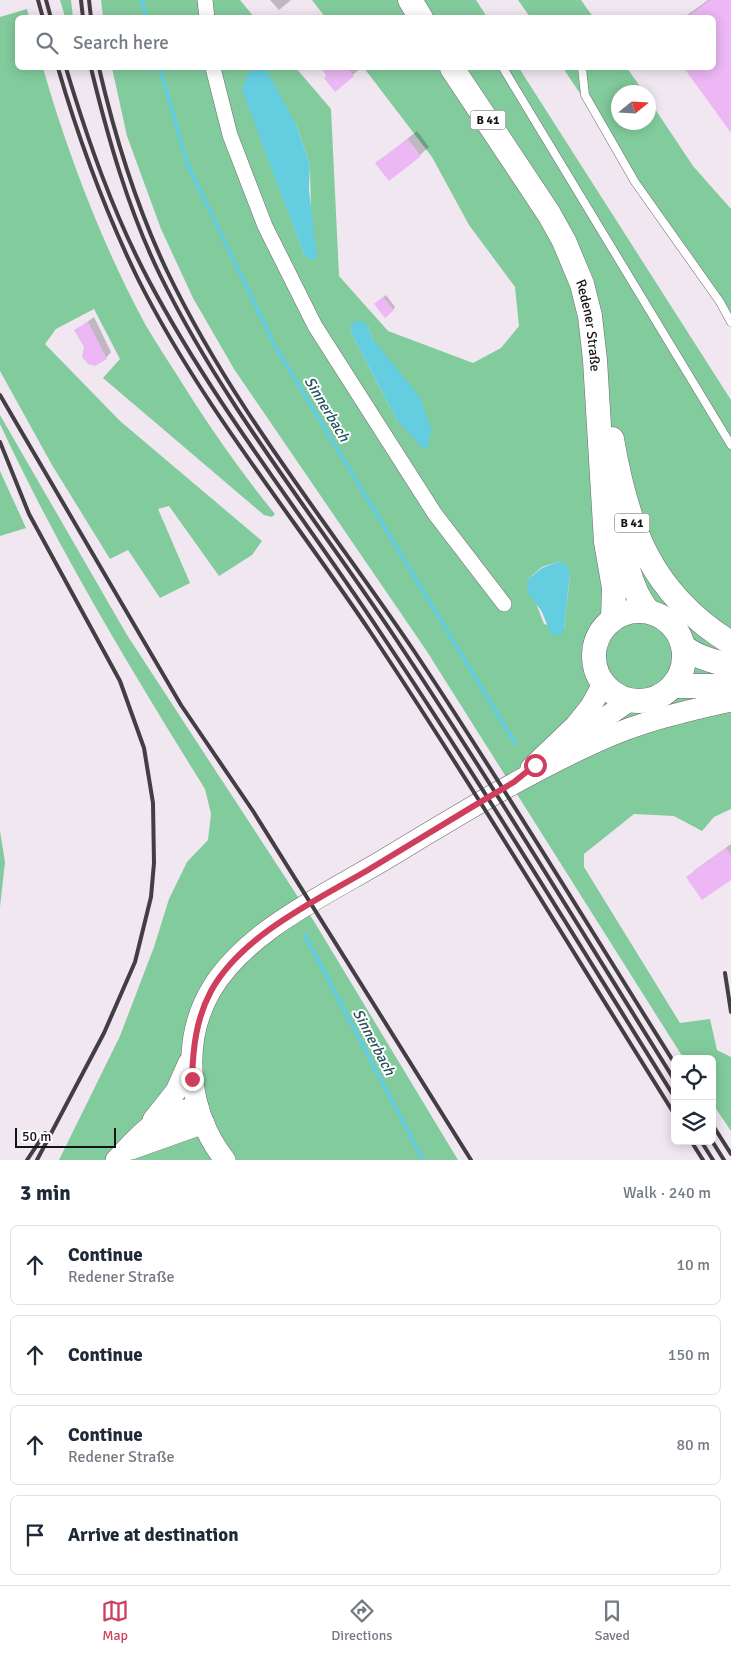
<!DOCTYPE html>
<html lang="en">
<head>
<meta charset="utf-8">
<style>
  body { margin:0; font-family:Signika,sans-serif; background:#f2f2f3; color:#1f2937 }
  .controls { position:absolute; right:15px; bottom:15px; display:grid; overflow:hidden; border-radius:8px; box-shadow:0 2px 12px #0003 }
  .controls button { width:45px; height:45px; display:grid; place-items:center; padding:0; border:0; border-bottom:1px solid #e0e1e3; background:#fff; color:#1f2937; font:25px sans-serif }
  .compass { position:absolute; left:611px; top:85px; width:45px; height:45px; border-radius:50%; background:#fff; box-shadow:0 2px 12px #0003; rotate:72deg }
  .scale { position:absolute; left:15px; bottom:12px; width:101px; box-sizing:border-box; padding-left:5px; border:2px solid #161317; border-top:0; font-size:14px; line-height:18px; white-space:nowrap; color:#161317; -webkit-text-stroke:4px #fff; paint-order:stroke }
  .stop { position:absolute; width:15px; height:15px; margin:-11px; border:4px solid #cf3f5d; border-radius:50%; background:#fff }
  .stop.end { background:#cf3f5d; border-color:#fff; box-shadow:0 1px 5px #0008 }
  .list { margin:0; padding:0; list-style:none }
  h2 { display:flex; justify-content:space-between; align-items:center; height:65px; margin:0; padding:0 20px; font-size:21px }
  h2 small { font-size:16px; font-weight:400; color:#747a83 }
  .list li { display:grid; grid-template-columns:32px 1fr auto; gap:15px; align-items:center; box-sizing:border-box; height:80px; margin:0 10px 10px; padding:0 10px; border:1px solid #e0e1e3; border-radius:8px }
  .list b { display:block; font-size:19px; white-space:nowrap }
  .list p { margin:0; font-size:16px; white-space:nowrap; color:#747a83 }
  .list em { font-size:16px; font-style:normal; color:#747a83 }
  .icon { flex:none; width:28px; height:28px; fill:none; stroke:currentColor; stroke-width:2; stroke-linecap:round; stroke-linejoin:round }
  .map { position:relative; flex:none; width:731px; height:1160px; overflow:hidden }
  .search { position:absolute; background:#fff; box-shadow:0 2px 12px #0003; left:15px; right:15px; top:15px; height:55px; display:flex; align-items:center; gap:12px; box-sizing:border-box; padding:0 18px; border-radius:8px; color:#747a83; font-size:19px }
  .sheet { height:425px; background:#fff }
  nav { display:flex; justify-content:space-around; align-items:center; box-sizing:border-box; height:70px; border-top:1px solid #e0e1e3; background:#fff; font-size:14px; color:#747a83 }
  nav a { display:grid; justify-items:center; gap:2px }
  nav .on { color:#cf3f5d }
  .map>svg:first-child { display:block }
  .green { fill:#82cb9c; fill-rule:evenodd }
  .water { fill:#64cddf }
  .shadow { fill:#0003 }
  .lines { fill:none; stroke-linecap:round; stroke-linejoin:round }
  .stream { stroke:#64cddf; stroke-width:4 }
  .building { fill:#ecb7f4 }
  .service-casing { stroke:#706871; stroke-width:9 }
  .minor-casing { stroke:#706871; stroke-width:16 }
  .secondary-casing { stroke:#706871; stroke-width:22 }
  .primary-casing { stroke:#706871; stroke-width:25 }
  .service { stroke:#fff; stroke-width:8 }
  .minor { stroke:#fff; stroke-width:15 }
  .secondary { stroke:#fff; stroke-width:21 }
  .primary { stroke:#fff; stroke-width:24 }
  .rail { stroke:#423e43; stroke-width:4 }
  .route { stroke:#cf3f5d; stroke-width:6 }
  .labels { text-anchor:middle; stroke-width:4; stroke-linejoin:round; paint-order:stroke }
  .shield { fill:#fff; stroke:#5c5a5d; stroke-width:1 }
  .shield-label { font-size:12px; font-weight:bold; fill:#161317 }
  .street-label { font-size:14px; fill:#161317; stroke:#fff }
  .water-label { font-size:15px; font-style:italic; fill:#24535b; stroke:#fff }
</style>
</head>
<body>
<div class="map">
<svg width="731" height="1160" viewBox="0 0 731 1160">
  <rect width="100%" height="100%" fill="#f0e7f1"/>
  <!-- green -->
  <g class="green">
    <polygon points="60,0 71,0 73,17 65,17"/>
    <polygon points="101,0 240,0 254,17 103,17"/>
    <polygon points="312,0 476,0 487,17 325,17"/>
    <polygon points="518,0 581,0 593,17 530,17"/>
    <path d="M27 9 29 17 18 18V68H43C68 155 102 244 145 324 155 341 166 358 177 375 207 423 239 470 275 514L272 517 264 515 103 378 120 359 94 309 56 329 45 344 120 421 262 541 252 555 219 576 169 506 158 509 190 583 160 598 128 550 110 559 52 465 0 371V17Z"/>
    <path d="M112 68H296L331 109 339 276 388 331 473 363 501 348 519 326 515 287 469 225 432 157 364 68H519L731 400V809L714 817 702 831 674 816 634 814 584 854V867L680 1023 710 1019 717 1050 731 1057V1131L712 1103V1059H684L426 650 234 369 193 298 161 229 127 136ZM243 90 296 124 310 165 312 260 304 255ZM368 326 372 338 397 420 350 331ZM557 562 566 565 570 574 564 630 544 624 527 580 542 567Z"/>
    <polygon points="563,68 627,68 644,92 618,92 618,122 648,122 649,100 693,166 731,209 731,314 695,259 639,182"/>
    <path d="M0 415 127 635 315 923 458 1160H59L120 1036 154 947 169 899 187 862 208 840 211 814 205 789C131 670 59 551 0 424Z"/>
    <polygon points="0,471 26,528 0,536"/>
    <polygon points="0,831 5,862 0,907"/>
  </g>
  <!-- water -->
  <g class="water">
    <polygon points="257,69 267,71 296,124 310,165 309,190 317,257 311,261 304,255 242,90 248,73"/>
    <polygon points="362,321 368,326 372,338 420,397 431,428 428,448 423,449 397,420 350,331 352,323"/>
    <path d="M557 562 567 565 570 573 564 630 560 636 552 635C547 627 545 617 540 609 531 596 527 597 527 580L542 568Z"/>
  </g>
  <!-- shadow -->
  <g class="shadow">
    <polygon points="270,0 291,0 279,10"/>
    <polygon points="708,0 731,0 731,131 686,68 714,68 714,18 683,18"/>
    <polygon points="322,68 361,68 335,90"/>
    <polygon points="417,131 429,147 420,155 377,163"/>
    <polygon points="386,295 395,307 393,310 378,302"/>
    <polygon points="94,317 111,352 106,358 85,346 76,330"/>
    <polygon points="731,844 731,878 688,878 695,870"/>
  </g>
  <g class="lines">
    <!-- stream -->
    <g class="stream">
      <polyline points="142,0 146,18"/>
      <polyline points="160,68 187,163 275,346 515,743"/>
      <polyline points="305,935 423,1160"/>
    </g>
  </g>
  <!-- building -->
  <g class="building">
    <polygon points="710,0 731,0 731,133 684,68 714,68 714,18 686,18"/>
    <polygon points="320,68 348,68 354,76 335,92 324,78 327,75"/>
    <polygon points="408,139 421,156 389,181 375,163"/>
    <polygon points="383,297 394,310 385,318 374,304"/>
    <polygon points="88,322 107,359 95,366 88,364 82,357 84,347 74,330"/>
    <polygon points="726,848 731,855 731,880 702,900 686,877"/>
  </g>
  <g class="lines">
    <!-- service casing -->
    <g class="service-casing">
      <g id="service">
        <polyline points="503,68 731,445"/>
        <polyline points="582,68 585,95 635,182 720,302 731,322"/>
      </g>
    </g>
    <!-- minor casing -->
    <g class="minor-casing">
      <g id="minor">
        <polyline points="205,0 207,18"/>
        <polyline points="213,68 230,135 265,226 315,326 435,514 504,604"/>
      </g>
    </g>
    <!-- secondary casing -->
    <g class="secondary-casing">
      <g id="secondary">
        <polyline points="573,740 629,701"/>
        <polyline points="531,768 576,725 591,706 603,684"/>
        <polyline points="153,1120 176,1091 189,1062"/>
        <polyline points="131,1149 204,1123"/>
        <path d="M116 1160C145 1130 155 1115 198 1107"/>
        <path d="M225 1160C188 1113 180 1043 211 990 246 931 325 895 382 861 452 819 521 776 596 742 639 722 685 711 731 701"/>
      </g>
    </g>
    <!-- primary casing -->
    <g class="primary-casing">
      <g id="primary">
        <polyline points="410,0 421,18"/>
        <path id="s1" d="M452 68 549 214 564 241 582 284 590 316 595 360 606 542 614 588 613 619"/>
        <path d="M612 439C627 527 651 594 731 643"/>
        <path d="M618 518C623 548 628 587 648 611"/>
        <circle cx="639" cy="656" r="45"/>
        <path d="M683 646C697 658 714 661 731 666"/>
        <polyline points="674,686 731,686"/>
      </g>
    </g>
    <!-- service -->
    <use href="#service" class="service"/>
    <!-- minor -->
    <use href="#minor" class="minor"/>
    <!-- secondary -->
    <use href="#secondary" class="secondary"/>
    <!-- primary -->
    <use href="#primary" class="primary"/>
    <!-- rail -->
    <g class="rail">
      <polyline points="38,0 43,18"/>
      <polyline points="46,0 51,18"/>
      <polyline points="81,0 83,18"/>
      <polyline points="89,0 91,18"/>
      <path d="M58 68C79 140 105 211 138 279 201 405 293 516 371 633 476 791 574 954 675 1115"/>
      <path d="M66 68C88 141 113 213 149 281 214 404 301 513 378 629 481 783 577 941 675 1098"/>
      <path d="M91 68C108 138 128 209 160 275 223 404 315 517 394 636 491 782 582 932 675 1081"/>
      <path d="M99 68C115 137 136 206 167 271 232 407 330 526 414 651 504 786 588 926 675 1064"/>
      <polyline points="0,395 181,705 253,811 471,1160"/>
      <polyline points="0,442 29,514 120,681 144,748 153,803 154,863 151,897 135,962 104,1033 37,1160"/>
      <polyline points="725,973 731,1012"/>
      <polyline points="712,1124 731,1154"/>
      <polyline points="691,1141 703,1160"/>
      <polyline points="701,1141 713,1160"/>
      <polyline points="712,1141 724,1160"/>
      <polyline points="27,1160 45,1133"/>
    </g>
  </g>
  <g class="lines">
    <!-- route -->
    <path class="route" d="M192 1079C193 1048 196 1019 211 991 241 936 315 901 368 870 416 841 465 811 514 782L535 765"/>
  </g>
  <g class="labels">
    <!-- shield labels -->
    <g class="shield">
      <rect x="470.5" y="110.5" width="35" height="19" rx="4"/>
      <rect x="614.5" y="513.5" width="35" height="19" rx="4"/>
    </g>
    <g class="shield-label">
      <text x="488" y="124">B 41</text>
      <text x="632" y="527">B 41</text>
    </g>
    <!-- street labels -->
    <g class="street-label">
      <text dy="5" stroke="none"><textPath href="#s1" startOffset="295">Redener Straße</textPath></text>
    </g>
    <!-- water labels -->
    <g class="water-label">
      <text transform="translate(327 409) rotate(59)" y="5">Sinnerbach</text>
      <text transform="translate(374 1042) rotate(62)" y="5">Sinnerbach</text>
    </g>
  </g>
</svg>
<div class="controls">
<button><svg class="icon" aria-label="locate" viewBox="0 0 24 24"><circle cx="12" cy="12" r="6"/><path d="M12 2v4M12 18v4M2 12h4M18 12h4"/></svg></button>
<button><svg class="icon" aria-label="layers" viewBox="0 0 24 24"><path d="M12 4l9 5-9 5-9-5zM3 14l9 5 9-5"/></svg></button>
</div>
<svg class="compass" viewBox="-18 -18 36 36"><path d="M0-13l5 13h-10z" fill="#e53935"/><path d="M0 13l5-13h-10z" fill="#747a83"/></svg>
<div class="scale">50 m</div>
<div class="stop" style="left:535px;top:765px"></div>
<div class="stop end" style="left:192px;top:1079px"></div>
<div class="search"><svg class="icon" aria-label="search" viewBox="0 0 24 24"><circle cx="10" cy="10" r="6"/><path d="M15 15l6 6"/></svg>Search here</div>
</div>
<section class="sheet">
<h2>3 min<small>Walk · 240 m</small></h2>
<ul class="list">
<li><svg class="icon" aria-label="ahead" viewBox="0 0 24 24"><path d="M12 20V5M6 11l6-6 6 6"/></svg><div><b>Continue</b><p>Redener Straße</p></div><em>10 m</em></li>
<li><svg class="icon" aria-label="ahead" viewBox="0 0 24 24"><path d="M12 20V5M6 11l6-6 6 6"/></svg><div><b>Continue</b></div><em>150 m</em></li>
<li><svg class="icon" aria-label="ahead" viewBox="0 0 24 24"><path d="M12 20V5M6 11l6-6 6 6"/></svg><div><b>Continue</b><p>Redener Straße</p></div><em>80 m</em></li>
<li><svg class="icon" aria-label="arrive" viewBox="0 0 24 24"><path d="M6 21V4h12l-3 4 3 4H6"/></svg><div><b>Arrive at destination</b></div></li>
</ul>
</section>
<nav>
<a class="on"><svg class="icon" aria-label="map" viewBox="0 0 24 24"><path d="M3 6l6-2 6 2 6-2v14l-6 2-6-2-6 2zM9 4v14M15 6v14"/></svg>Map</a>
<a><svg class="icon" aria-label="directions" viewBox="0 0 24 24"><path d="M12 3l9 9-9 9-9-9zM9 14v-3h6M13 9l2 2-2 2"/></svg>Directions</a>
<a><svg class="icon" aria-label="saved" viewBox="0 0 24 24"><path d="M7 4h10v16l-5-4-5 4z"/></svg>Saved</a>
</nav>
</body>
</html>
